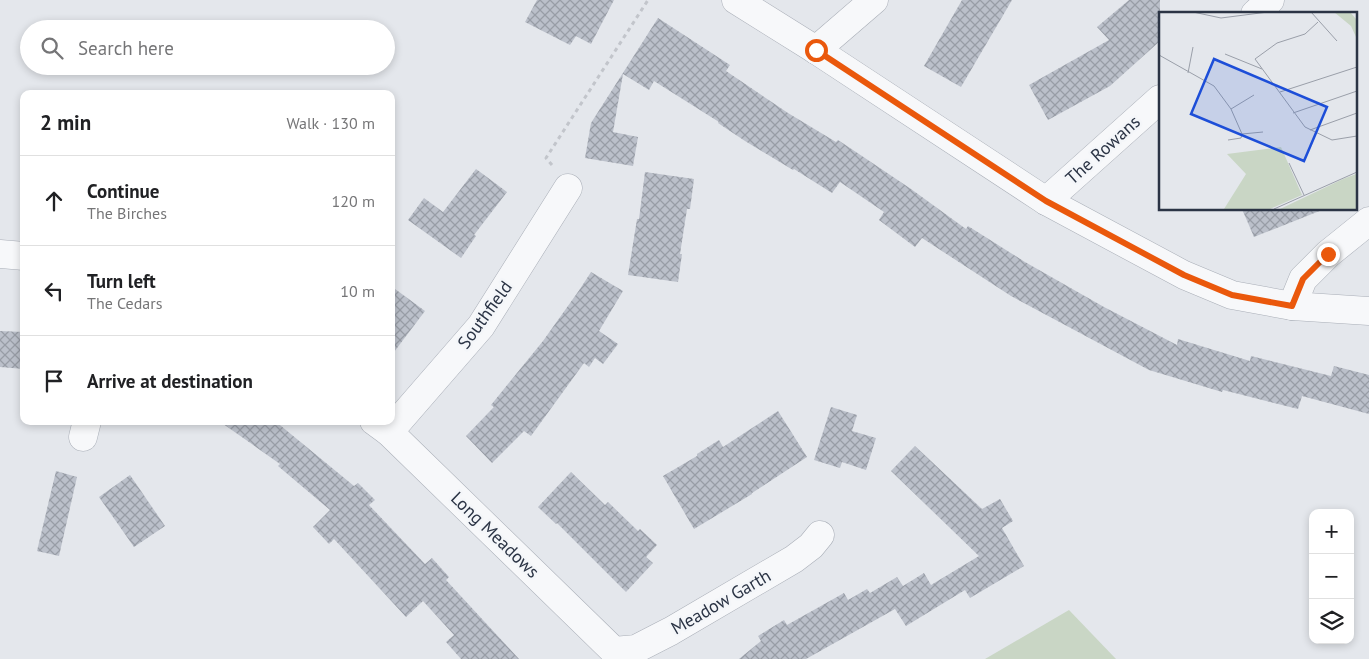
<!DOCTYPE html>
<html lang="en">
<head>
<meta charset="utf-8">
<style>
  body { margin:0; font-family:"PT Sans",sans-serif; background:#f6f6f6; color:#202124 }
  .controls { position:absolute; right:15px; bottom:15px; display:grid; overflow:hidden; border-radius:10px; box-shadow:0 2px 8px #0003 }
  .controls button { width:45px; height:45px; display:grid; place-items:center; padding:0; border:0; border-bottom:1px solid #e0e0e0; background:#fff; color:#202124; font:25px sans-serif }
  .stop { position:absolute; width:15px; height:15px; margin:-11px; border:4px solid #ea580c; border-radius:50%; background:#fff }
  .stop.end { background:#ea580c; border-color:#fff; box-shadow:0 1px 5px #0008 }
  .list { margin:0; padding:0; list-style:none }
  h2 { display:flex; justify-content:space-between; align-items:center; height:65px; margin:0; padding:0 20px; font-size:21px }
  h2 small { font-size:16px; font-weight:400; color:#757577 }
  .list li { display:grid; grid-template-columns:32px 1fr auto; gap:15px; align-items:center; box-sizing:border-box; height:90px; padding:0 20px; border-top:1px solid #e0e0e0 }
  .list b { display:block; font-size:19px; white-space:nowrap }
  .list p { margin:0; font-size:16px; white-space:nowrap; color:#757577 }
  .list em { font-size:16px; font-style:normal; color:#757577 }
  .icon { flex:none; width:28px; height:28px; fill:none; stroke:currentColor; stroke-width:2; stroke-linecap:round; stroke-linejoin:round }
  .map { position:relative; flex:none; width:1369px; height:659px; overflow:hidden }
  .search { position:absolute; background:#fff; box-shadow:0 2px 8px #0003; left:20px; top:20px; width:375px; height:55px; display:flex; align-items:center; gap:12px; box-sizing:border-box; padding:0 18px; border-radius:28px; color:#757577; font-size:19px }
  .panel { position:absolute; background:#fff; box-shadow:0 2px 8px #0003; left:20px; top:90px; width:375px; height:335px; border-radius:10px }
  .map>svg:first-child { display:block }
  .green { fill:#c9d6c5 }
  .building { fill:url(#building-cross-hatch) }
  .lines { fill:none; stroke-linecap:round; stroke-linejoin:round }
  .minor-casing { stroke:#a9aeb7; stroke-width:29 }
  .path { stroke:#c2c5cb; stroke-width:3; stroke-dasharray:4 4; stroke-linecap:butt }
  .minor { stroke:#f7f8fa; stroke-width:28 }
  .route { stroke:#ea580c; stroke-width:6 }
  .labels { text-anchor:middle; stroke-width:5; stroke-linejoin:round; paint-order:stroke }
  .street-label { font-size:18px; fill:#2b3445; stroke:#f4f6f9 }
  .inset-road { fill:none; stroke:#9a9fa9; stroke-width:1 }
  .view { fill:#1d4ed8; fill-opacity:0.15; stroke:#1d4ed8; stroke-width:2.5 }
  .inset-edge { fill:none; stroke:#2b3445; stroke-width:2.5 }
</style>
</head>
<body>
<div class="map">
<svg width="1369" height="659" viewBox="0 0 1369 659">
  <defs>
    <pattern id="building-cross-hatch" width="8" height="8" patternUnits="userSpaceOnUse" patternTransform="scale(1.25)"><rect width="8" height="8" fill="#bbc0ca"/><path d="M0 0l8 8M0 8l8-8" fill="none" stroke="#989da6"/></pattern>
  </defs>
  <rect width="100%" height="100%" fill="#e4e7ec"/>
  <!-- green -->
  <polygon class="green" points="1069,610 1116,659 985,659"/>
  <!-- building -->
  <g class="building">
    <polygon points="537,0 614,0 591,44 576,36 570,45 525,22"/>
    <polygon points="962,0 1012,0 961,87 924,66"/>
    <polygon points="1129,0 1160,0 1160,41 1110,86 1048,120 1029,85 1109,40 1097,27"/>
    <polygon points="658,18 730,65 726,71 788,113 836,142 838,140 862,156 911,189 966,229 968,226 1025,262 1104,307 1177,345 1178,339 1250,361 1251,356 1331,376 1334,366 1369,375 1369,414 1302,396 1298,409 1223,390 1222,392 1149,370 1011,296 922,238 915,247 879,220 884,212 840,182 832,193 794,169 793,170 745,141 718,123 719,122 654,81 649,90 623,74 613,132 638,137 633,166 585,158 591,123"/>
    <polygon points="476,169 507,192 474,235 476,236 461,258 408,220 424,198 443,212"/>
    <polygon points="645,172 694,179 690,209 687,209 680,254 682,254 678,282 628,275 637,219 639,219"/>
    <polygon points="1242,209 1322,209 1322,210 1254,237"/>
    <polygon points="591,272 623,291 599,331 618,344 603,364 595,358 589,367 584,363 531,436 524,431 492,463 466,436 494,407 491,405 543,341 580,289"/>
    <polygon points="391,286 425,311 391,356"/>
    <polygon points="0,331 24,332 24,369 0,367"/>
    <polygon points="831,407 857,415 852,431 876,438 866,470 842,462 840,468 814,460"/>
    <polygon points="778,411 807,457 752,493 752,494 694,529 663,476 697,456 697,454 719,440 723,447"/>
    <polygon points="219,421 275,421 354,486 358,483 375,500 369,505 425,564 432,558 449,577 446,580 519,659 461,659 446,642 454,635 423,601 406,617 334,539 329,544 313,527 330,510 278,466 280,464"/>
    <polygon points="915,446 982,509 1000,499 1013,521 1002,528 1024,566 970,598 965,590 906,626 895,609 806,659 739,659 761,641 758,636 784,620 787,625 844,593 848,600 867,589 870,593 897,577 903,586 924,573 931,585 979,556 891,471"/>
    <polygon points="56,471 77,477 59,556 37,551"/>
    <polygon points="571,472 605,505 608,502 638,531 640,529 657,545 646,557 653,563 626,592 557,523 556,524 538,507"/>
    <polygon points="130,475 165,526 134,547 99,497"/>
  </g>
  <g class="lines">
    <!-- minor casing -->
    <g class="minor-casing">
      <g id="minor">
        <polyline points="736,0 816,50 1046,201 1184,275 1232,295 1292,306 1369,311"/>
        <polyline points="1255,14 1270,0"/>
        <polyline points="816,50 874,0"/>
        <polyline points="1046,201 1160,99"/>
        <polyline points="0,254 24,256"/>
        <polyline points="1292,306 1303,279 1328,254 1369,221"/>
        <polyline points="374,421 389,432 614,651 636,649 671,631 794,559 811,546 820,535"/>
        <polyline points="389,432 481,326 568,188"/>
        <polyline points="83,437 87,421"/>
      </g>
    </g>
    <!-- path -->
    <polyline class="path" points="552,165 546,158 648,0"/>
    <!-- minor -->
    <use href="#minor" class="minor"/>
  </g>
  <g class="lines">
    <!-- route -->
    <polyline class="route" points="816,50 1046,201 1184,275 1232,295 1292,306 1303,279 1328,254"/>
  </g>
  <g class="labels">
    <!-- street labels -->
    <g class="street-label">
      <text transform="translate(1103 150) rotate(-42)" y="6">The Rowans</text>
      <text transform="translate(485 315) rotate(-54)" y="6">Southfield</text>
      <text transform="translate(495 535) rotate(44)" y="6">Long Meadows</text>
      <text transform="translate(721 602) rotate(-30)" y="6">Meadow Garth</text>
    </g>
  </g>
  <!-- overview -->
  <g transform="translate(1159 12)">
    <rect width="198" height="198" fill="#e4e7ec"/>
    <path d="M175 0H191L197 7V25L192 14ZM122 135 143 183 111 197H65L87 162 68 142ZM197 162V197H121L184 167Z" fill="#c9d6c5"/>
    <path class="inset-road" d="M34 0 62 6 109 0M152 0 178 29M159 10 146 22 118 31 96 47 146 115 173 128 198 124M66 42 103 57M0 43 55 74 72 97 83 122M29 61 34 35M121 80 198 55M72 97 95 83M134 101 198 79M151 118 198 101M83 122 104 120M69 128 82 126 83 122M130 151 145 183M115 197 198 160"/>
    <path class="view" d="M55 47 168 95 145 149 32 102Z"/>
    <rect width="198" height="198" class="inset-edge"/>
  </g>
</svg>
<div class="controls">
<button>+</button>
<button>−</button>
<button><svg class="icon" aria-label="layers" viewBox="0 0 24 24"><path d="M12 4l9 5-9 5-9-5zM3 14l9 5 9-5"/></svg></button>
</div>
<div class="stop" style="left:816px;top:50px"></div>
<div class="stop end" style="left:1328px;top:254px"></div>
<div class="search"><svg class="icon" aria-label="search" viewBox="0 0 24 24"><circle cx="10" cy="10" r="6"/><path d="M15 15l6 6"/></svg>Search here</div>
<section class="panel">
<h2>2 min<small>Walk · 130 m</small></h2>
<ul class="list">
<li><svg class="icon" aria-label="ahead" viewBox="0 0 24 24"><path d="M12 20V5M6 11l6-6 6 6"/></svg><div><b>Continue</b><p>The Birches</p></div><em>120 m</em></li>
<li><svg class="icon" aria-label="left" viewBox="0 0 24 24"><path d="M17 20v-9H6M10 6l-5 5 5 5"/></svg><div><b>Turn left</b><p>The Cedars</p></div><em>10 m</em></li>
<li><svg class="icon" aria-label="arrive" viewBox="0 0 24 24"><path d="M6 21V4h12l-3 4 3 4H6"/></svg><div><b>Arrive at destination</b></div></li>
</ul>
</section>
</div>
</body>
</html>
